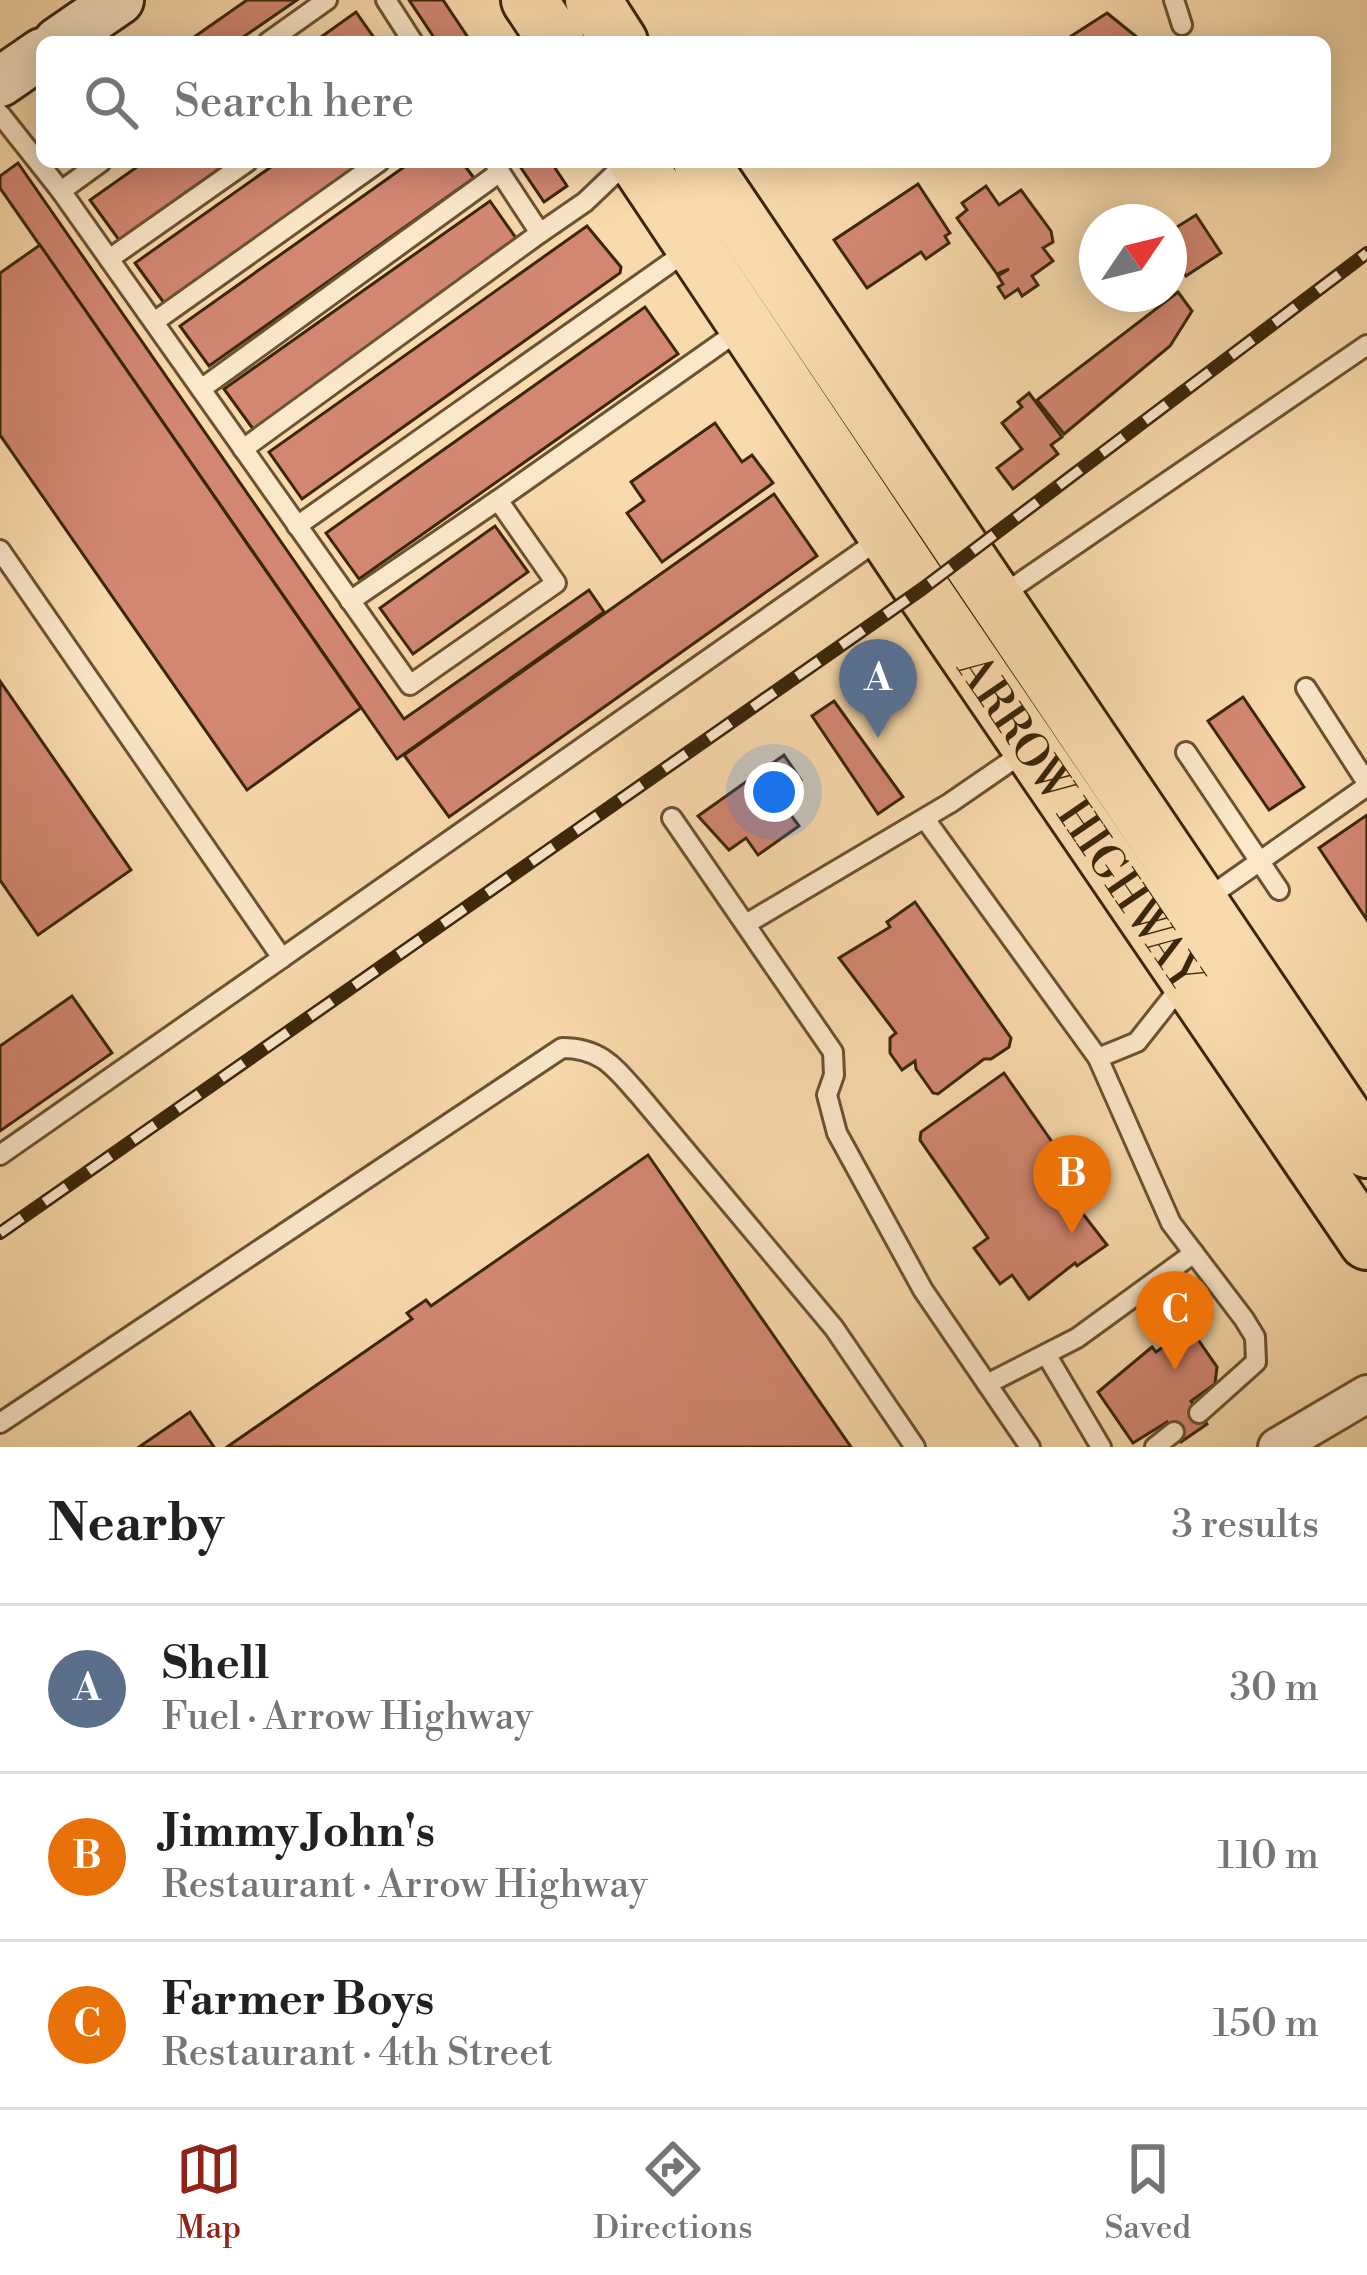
<!DOCTYPE html>
<html lang="en">
<head>
<meta charset="utf-8">
<style>
  body { margin:0; font-family:"Libre Bodoni",serif; background:#f6f6f6; color:#202124 }
  .compass { position:absolute; left:1079px; top:204px; width:108px; height:108px; border-radius:50%; background:#fff; box-shadow:0 6px 30px #0003; rotate:55deg }
  .you { position:absolute; left:774px; top:792px; width:42px; height:42px; margin:-30px; border:9px solid #fff; border-radius:50%; background:#1a73e8; box-shadow:0 0 0 18px #1a73e833 }
  .badge { display:grid; place-items:center; width:78px; height:78px; border-radius:50%; background:#8f2418; color:#fff; font-size:39px; font-weight:700 }
  .pin { position:absolute; translate:-50% -99px; filter:drop-shadow(0 3px 6px #0008) }
  .pin::after { content:''; position:absolute; top:63px; width:42px; height:36px; background:inherit; clip-path:polygon(0 0,100% 0,50% 100%) }
  .list { margin:0; padding:0; list-style:none }
  h2 { display:flex; justify-content:space-between; align-items:center; height:156px; margin:0; padding:0 48px; font-size:51px }
  h2 small { font-size:39px; font-weight:400; color:#757577 }
  .list li { display:grid; grid-template-columns:78px 1fr auto; gap:36px; align-items:center; box-sizing:border-box; height:168px; padding:0 48px; border-top:3px solid #e0e0e0 }
  .list b { display:block; font-size:45px; white-space:nowrap }
  .list p { margin:0; font-size:39px; white-space:nowrap; color:#757577 }
  .list em { font-size:39px; font-style:normal; color:#757577 }
  .icon { flex:none; width:66px; height:66px; fill:none; stroke:currentColor; stroke-width:2; stroke-linecap:round; stroke-linejoin:round }
  .map { position:relative; flex:none; width:1367px; height:1447px; overflow:hidden }
  .search { position:absolute; background:#fff; box-shadow:0 6px 30px #0003; left:36px; right:36px; top:36px; height:132px; display:flex; align-items:center; gap:30px; box-sizing:border-box; padding:0 42px; border-radius:18px; color:#757577; font-size:45px }
  .sheet { height:660px; background:#fff }
  nav { display:flex; justify-content:space-around; align-items:center; box-sizing:border-box; height:168px; border-top:3px solid #e0e0e0; background:#fff; font-size:33px; color:#757577 }
  nav a { display:grid; justify-items:center; gap:6px }
  nav .on { color:#8f2418 }
  .map>svg:first-child { display:block }
  .building { fill:#d38771; stroke:#3a2608; stroke-width:3 }
  .lines { fill:none; stroke-linecap:round; stroke-linejoin:round }
  .lane-casing { stroke:#6a5331; stroke-width:24 }
  .street-casing { stroke:#6a5331; stroke-width:42 }
  .secondary-casing { stroke:#3a2608; stroke-width:54 }
  .primary-casing { stroke:#3a2608; stroke-width:60 }
  .lane { stroke:#fbe7c9; stroke-width:18 }
  .street { stroke:#fbe7c9; stroke-width:36 }
  .secondary { stroke:#fbe7c9; stroke-width:48 }
  .primary { stroke:#f9daac; stroke-width:54 }
  .rail-casing { stroke:#3a2608; stroke-width:14 }
  .rail { stroke:#fbe7c9; stroke-width:9; stroke-dasharray:27; stroke-linecap:butt }
  .labels { text-anchor:middle; stroke-width:10; stroke-linejoin:round; paint-order:stroke }
  .street-label { font-size:45px; fill:#3a2608; stroke:#fbe7c9 }
</style>
</head>
<body>
<div class="map">
<svg width="1367" height="1447" viewBox="0 0 1367 1447">
  <rect width="100%" height="100%" fill="#f9daac"/>
  <filter id="stains"><feTurbulence type="fractalNoise" baseFrequency=".00167" numOctaves="4"/><feColorMatrix values="0 0 0 0 .2 0 0 0 0 .09 0 0 0 0 .02 0 0 0 .5 -.17"/></filter>
  <radialGradient id="worn" r=".72"><stop offset=".6" stop-color="#630" stop-opacity="0"/><stop offset="1" stop-color="#630" stop-opacity=".3"/></radialGradient>
  <!-- building -->
  <g class="building">
    <polygon points="247,0 297,0 236,42 187,42"/>
    <polygon points="409,0 443,0 471,42 437,42"/>
    <polygon points="356,12 377,42 314,42"/>
    <polygon points="1107,13 1143,42 1062,42"/>
    <polygon points="144,162 229,162 119,240 90,200"/>
    <polygon points="278,162 363,162 164,303 135,263"/>
    <polygon points="411,162 462,162 474,178 209,366 180,326"/>
    <polygon points="517,162 551,162 567,186 544,202"/>
    <polygon points="18,163 404,719 589,590 604,612 397,759 0,188 0,176"/>
    <polygon points="918,184 950,233 945,236 949,243 926,259 921,252 867,288 834,240"/>
    <polygon points="986,186 999,205 1021,190 1051,231 1053,242 1043,248 1053,261 1032,276 1038,285 1022,296 1018,289 1005,298 998,287 1003,284 998,276 1009,269 997,274 957,218 967,210 962,203"/>
    <polygon points="490,201 518,241 253,429 224,389"/>
    <polygon points="1196,215 1221,253 1186,276 1169,251 1169,232"/>
    <polygon points="587,226 621,267 620,273 302,499 269,452"/>
    <polygon points="40,245 361,708 247,790 0,435 0,273"/>
    <polygon points="1178,292 1192,311 1170,346 1064,434 1037,400"/>
    <polygon points="645,307 678,354 359,579 326,533"/>
    <polygon points="1029,393 1062,437 1051,445 1058,454 1013,489 997,468 1022,449 1002,423 1022,407 1018,402"/>
    <polygon points="715,423 742,462 752,455 773,483 662,562 627,513 644,501 631,482"/>
    <polygon points="774,494 817,556 449,817 404,755"/>
    <polygon points="495,526 528,572 413,654 380,608"/>
    <polygon points="0,681 131,870 38,935 0,880"/>
    <polygon points="1243,697 1304,787 1269,810 1208,721"/>
    <polygon points="834,701 903,797 878,814 812,716"/>
    <polygon points="784,755 801,780 769,802 777,813 785,807 799,826 758,855 746,838 729,850 698,816"/>
    <polygon points="1367,815 1367,920 1319,848"/>
    <polygon points="915,902 1011,1038 1009,1047 991,1059 984,1059 938,1094 933,1093 916,1069 915,1061 902,1070 890,1053 890,1038 896,1033 839,958 890,927 887,922"/>
    <polygon points="72,996 112,1053 0,1131 0,1046"/>
    <polygon points="1004,1073 1066,1162 1058,1167 1079,1197 1073,1201 1107,1245 1077,1266 1075,1263 1029,1299 1012,1275 1000,1284 974,1248 988,1238 920,1140 921,1132"/>
    <polygon points="648,1155 851,1447 227,1447 412,1319 407,1313 426,1300 431,1306"/>
    <polygon points="1190,1328 1217,1367 1215,1384 1191,1401 1207,1424 1181,1442 1167,1422 1133,1443 1098,1392 1152,1347 1156,1352"/>
    <polygon points="190,1412 214,1447 139,1447"/>
  </g>
  <g class="lines">
    <!-- lane casing -->
    <g class="lane-casing">
      <g id="lane">
        <polyline points="386,0 413,42"/>
        <polyline points="1174,0 1182,25"/>
        <polyline points="268,42 327,0"/>
        <polyline points="0,114 61,191"/>
        <polyline points="101,162 61,191 410,685 556,583 498,500 741,329"/>
        <polyline points="496,166 540,233 585,202 627,162"/>
        <polyline points="109,259 247,162"/>
        <polyline points="154,322 379,162"/>
        <polyline points="201,389 500,172"/>
        <polyline points="243,449 540,233"/>
        <polyline points="297,526 690,249"/>
        <polyline points="0,550 282,958 884,536"/>
        <polyline points="1002,595 1367,345"/>
        <polyline points="350,601 498,500"/>
        <polyline points="1306,688 1367,783"/>
        <polyline points="1186,752 1279,890"/>
        <polyline points="672,818 833,1052 834,1075 827,1095 837,1133 923,1290 1030,1447"/>
        <polyline points="925,819 1098,1058 1171,1223 1244,1319 1255,1337 1256,1362 1199,1413"/>
        <polyline points="1206,899 1367,786"/>
        <polyline points="746,924 950,803 1027,750"/>
        <polyline points="1098,1058 1137,1042 1182,985"/>
        <polyline points="0,1155 282,958"/>
        <polyline points="1046,1354 1101,1447"/>
        <polyline points="987,1384 1077,1338 1194,1253"/>
        <path d="M0 1423 562 1048C602 1048 615 1068 640 1096L834 1328 915 1447"/>
        <polyline points="1155,1447 1174,1432"/>
      </g>
    </g>
    <!-- street casing -->
    <g class="street-casing">
      <polyline id="street" points="1277,1447 1367,1394"/>
    </g>
    <!-- secondary casing -->
    <g class="secondary-casing">
      <g id="secondary">
        <polyline points="58,42 119,0"/>
        <polyline points="0,82 42,53"/>
      </g>
    </g>
    <!-- primary casing -->
    <g class="primary-casing">
      <g id="primary">
        <polyline points="529,0 557,42"/>
        <polyline points="593,0 620,42"/>
        <path id="s1" d="M637 162 922 589 1367 1242"/>
        <polyline points="701,162 1367,1150"/>
      </g>
    </g>
    <!-- lane -->
    <use href="#lane" class="lane"/>
    <!-- street -->
    <use href="#street" class="street"/>
    <!-- secondary -->
    <use href="#secondary" class="secondary"/>
    <!-- primary -->
    <use href="#primary" class="primary"/>
    <!-- rail casing -->
    <g class="rail-casing">
      <polyline id="rail" points="0,1233 922,589 1367,253"/>
    </g>
    <!-- rail -->
    <use href="#rail" class="rail"/>
  </g>
  <g class="labels">
    <!-- street labels -->
    <g class="street-label">
      <text dy="16" stroke="none"><textPath href="#s1" startOffset="795">ARROW HIGHWAY</textPath></text>
    </g>
  </g>
  <rect width="100%" height="100%" filter="url(#stains)"/>
  <rect width="100%" height="100%" fill="url(#worn)"/>
</svg>
<svg class="compass" viewBox="-18 -18 36 36"><path d="M0-13l5 13h-10z" fill="#e53935"/><path d="M0 13l5-13h-10z" fill="#757577"/></svg>
<div class="you"></div>
<div class="pin badge" style="left:878px;top:738px;background:#5c6f8a">A</div>
<div class="pin badge" style="left:1072px;top:1234px;background:#e8710a">B</div>
<div class="pin badge" style="left:1175px;top:1370px;background:#e8710a">C</div>
<div class="search"><svg class="icon" aria-label="search" viewBox="0 0 24 24"><circle cx="10" cy="10" r="6"/><path d="M15 15l6 6"/></svg>Search here</div>
</div>
<section class="sheet">
<h2>Nearby<small>3 results</small></h2>
<ul class="list">
<li><span class="badge" style="background:#5c6f8a">A</span><div><b>Shell</b><p>Fuel · Arrow Highway</p></div><em>30 m</em></li>
<li><span class="badge" style="background:#e8710a">B</span><div><b>Jimmy John's</b><p>Restaurant · Arrow Highway</p></div><em>110 m</em></li>
<li><span class="badge" style="background:#e8710a">C</span><div><b>Farmer Boys</b><p>Restaurant · 4th Street</p></div><em>150 m</em></li>
</ul>
</section>
<nav>
<a class="on"><svg class="icon" aria-label="map" viewBox="0 0 24 24"><path d="M3 6l6-2 6 2 6-2v14l-6 2-6-2-6 2zM9 4v14M15 6v14"/></svg>Map</a>
<a><svg class="icon" aria-label="directions" viewBox="0 0 24 24"><path d="M12 3l9 9-9 9-9-9zM9 14v-3h6M13 9l2 2-2 2"/></svg>Directions</a>
<a><svg class="icon" aria-label="saved" viewBox="0 0 24 24"><path d="M7 4h10v16l-5-4-5 4z"/></svg>Saved</a>
</nav>
</body>
</html>
